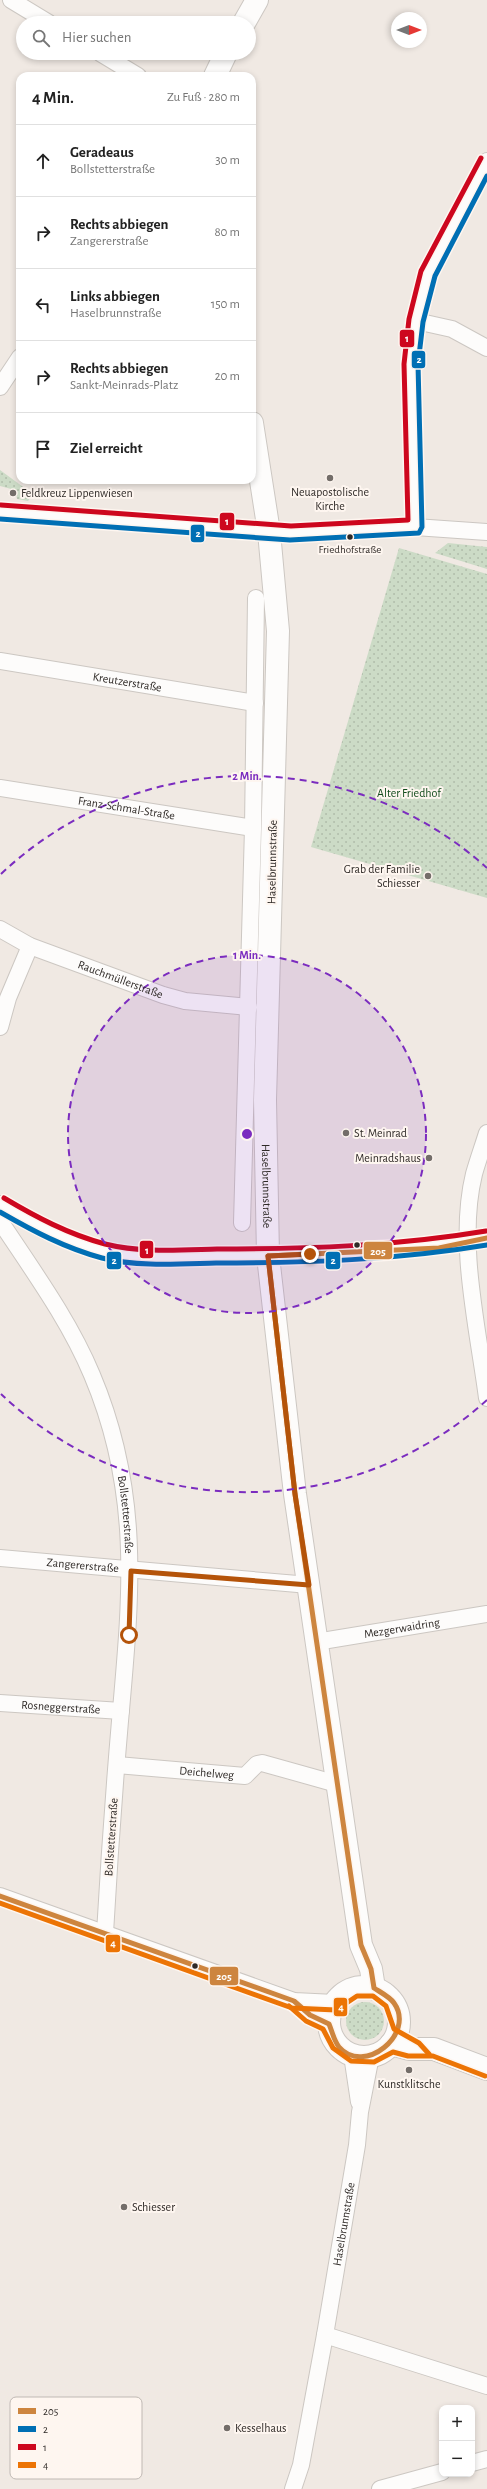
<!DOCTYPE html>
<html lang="de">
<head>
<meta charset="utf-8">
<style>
  body { margin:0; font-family:"Alegreya Sans",sans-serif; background:#f6f6f6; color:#222 }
  .controls { position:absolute; right:12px; bottom:12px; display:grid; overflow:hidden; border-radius:8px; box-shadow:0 2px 6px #0003 }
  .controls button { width:36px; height:36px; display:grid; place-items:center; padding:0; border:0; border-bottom:1px solid #e0e0e0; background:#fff; color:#222; font:20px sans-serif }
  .compass { position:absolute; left:391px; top:12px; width:36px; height:36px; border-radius:50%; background:#fff; box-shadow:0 2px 6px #0003; rotate:90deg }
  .stop { position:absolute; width:12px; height:12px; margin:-9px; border:3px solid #b45309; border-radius:50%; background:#fff }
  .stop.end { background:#b45309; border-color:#fff; box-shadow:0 1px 4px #0008 }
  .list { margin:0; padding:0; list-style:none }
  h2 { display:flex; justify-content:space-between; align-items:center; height:52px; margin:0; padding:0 16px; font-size:17px }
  h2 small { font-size:13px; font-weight:400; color:#767676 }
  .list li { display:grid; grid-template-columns:26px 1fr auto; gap:12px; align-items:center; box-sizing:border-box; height:72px; padding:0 16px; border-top:1px solid #e0e0e0 }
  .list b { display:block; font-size:15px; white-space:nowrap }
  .list p { margin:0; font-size:13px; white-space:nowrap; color:#767676 }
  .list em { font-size:13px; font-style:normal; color:#767676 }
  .icon { flex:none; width:22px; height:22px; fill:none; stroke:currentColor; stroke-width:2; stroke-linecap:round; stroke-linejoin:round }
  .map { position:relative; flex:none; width:487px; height:2489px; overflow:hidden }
  .search { position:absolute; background:#fff; box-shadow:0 2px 6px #0003; left:16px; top:16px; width:240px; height:44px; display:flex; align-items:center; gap:10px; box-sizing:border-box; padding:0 14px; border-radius:22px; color:#767676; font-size:15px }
  .panel { position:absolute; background:#fff; box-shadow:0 2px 6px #0003; left:16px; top:72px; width:240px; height:412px; border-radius:12px }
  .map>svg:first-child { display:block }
  .green { fill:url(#green-dots) }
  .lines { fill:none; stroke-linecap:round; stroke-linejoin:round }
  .street-casing { stroke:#ccc7c2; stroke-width:18 }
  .secondary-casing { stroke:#ccc7c2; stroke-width:24 }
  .street { stroke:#fdfcfb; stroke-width:16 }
  .secondary { stroke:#fdfcfb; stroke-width:22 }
  .bus-1-casing { stroke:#fef6f0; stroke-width:8 }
  .bus-2-casing { stroke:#fef6f0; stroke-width:8 }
  .bus-3-casing { stroke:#fef6f0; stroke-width:8 }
  .bus-4-casing { stroke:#fef6f0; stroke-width:8 }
  .bus-1 { stroke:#cd853f; stroke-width:5 }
  .bus-2 { stroke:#006fb4; stroke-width:5 }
  .bus-3 { stroke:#cd071e; stroke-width:5 }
  .bus-4 { stroke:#ec7405; stroke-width:5 }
  .route { stroke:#b45309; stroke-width:5 }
  .ring { fill:none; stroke:#7b2cbf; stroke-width:2; stroke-dasharray:7 5 }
  .poi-dot { fill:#736d69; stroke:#fef6f0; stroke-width:1.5 }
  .bus-dot { fill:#2f2a27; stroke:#fef6f0; stroke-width:1.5 }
  .labels { text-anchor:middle; stroke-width:4; stroke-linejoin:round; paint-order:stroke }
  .bus-label { font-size:11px; fill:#2f2a27; stroke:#fef6f0 }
  .poi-label { font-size:12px; fill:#2f2a27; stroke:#fef6f0; text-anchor:start }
  .street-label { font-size:12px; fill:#2f2a27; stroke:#fef6f0 }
  .park-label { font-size:12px; fill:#114b1b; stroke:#fef6f0 }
  .key { fill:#fef6f0; stroke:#c0b9b4; stroke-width:1 }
  .key-label { font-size:11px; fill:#2f2a27 }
  .centre { fill:#7b2cbf; stroke:#fef6f0; stroke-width:2 }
  .ring-label { font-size:12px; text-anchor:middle; font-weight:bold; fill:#7b2cbf; stroke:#fef6f0; stroke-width:4; stroke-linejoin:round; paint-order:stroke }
  .line-badge { stroke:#fef6f0; stroke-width:1.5 }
  .badge-label { font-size:11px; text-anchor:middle; font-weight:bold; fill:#fff }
</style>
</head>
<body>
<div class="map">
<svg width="487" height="2489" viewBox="0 0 487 2489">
  <defs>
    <pattern id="green-dots" width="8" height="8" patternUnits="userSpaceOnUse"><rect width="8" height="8" fill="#ccdbc6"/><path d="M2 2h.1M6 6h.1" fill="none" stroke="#b0bcaa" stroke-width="1.8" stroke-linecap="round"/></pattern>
  </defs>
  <rect width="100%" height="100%" fill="#f0e9e3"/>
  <!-- green -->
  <g class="green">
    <polygon points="0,470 30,492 32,496 28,501 17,499 15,490 0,486"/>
    <polygon points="448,543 487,547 487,569 435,553"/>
    <polygon points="399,548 487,574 487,898 311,847"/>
    <circle cx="365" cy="2021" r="19"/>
  </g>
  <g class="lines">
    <!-- street casing -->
    <g class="street-casing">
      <g id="street">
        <polyline points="11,0 49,23"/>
        <polyline points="100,53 138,76"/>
        <polyline points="416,321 452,329 487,348"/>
        <polyline points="0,387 20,357"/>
        <polyline points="0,512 291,533 415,527 487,532"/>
        <polyline points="415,527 411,364 416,321 428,273 487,161"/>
        <path id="s1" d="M0 661 255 703"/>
        <path id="s2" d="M0 788 253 828"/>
        <path id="s3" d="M0 929 30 946 163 995 185 1001 249 1007"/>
        <polyline points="0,1027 8,998 30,946"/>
        <path d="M487 1133C483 1146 478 1160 474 1174 457 1243 478 1328 487 1398"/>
        <polyline points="0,1204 46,1231 104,1251 145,1257 268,1256 427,1248 487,1238"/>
        <path id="s4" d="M0 1221C33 1271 69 1320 92 1375 142 1493 131 1597 120 1721 114 1791 109 1862 105 1933"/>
        <polyline points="242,1223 253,828 256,598"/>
        <path id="s5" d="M0 1558 309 1585"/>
        <path id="s6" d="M316 1642 487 1614"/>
        <path id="s7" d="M0 1703 121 1711"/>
        <path id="s8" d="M117 1765 245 1776 257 1764 262 1763 337 1784"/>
        <polyline points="0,1896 294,2001 335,2003"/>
        <polyline points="294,2001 310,2015 329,2024"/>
        <polyline points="352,2055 359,2102"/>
        <polyline points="325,2335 487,2386"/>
        <polyline points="472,2463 487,2459"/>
        <path id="s9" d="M293 2489 301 2465 325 2335 357 2145 360 2112 371 2056"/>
        <polyline points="380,2489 442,2472"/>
      </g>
    </g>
    <!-- secondary casing -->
    <g class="secondary-casing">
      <g id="secondary">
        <polyline points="244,23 257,0"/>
        <polyline points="215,76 226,53"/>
        <path id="s10" d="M252 423 269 532 278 631 265 1100 268 1256 295 1494 361 1945 371 1969 374 1988"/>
        <circle cx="364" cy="2022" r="35"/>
        <polyline points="391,2044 409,2049 434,2049 487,2069"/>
      </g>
    </g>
    <!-- street -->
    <use href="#street" class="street"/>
    <!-- secondary -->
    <use href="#secondary" class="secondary"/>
    <!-- bus-1 casing -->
    <g class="bus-1-casing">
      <g id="bus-1">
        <polyline points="268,1256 439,1248 487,1238"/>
        <path d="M0 1896 294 2001 310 2015 329 2024C332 2031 334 2041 339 2047 364 2076 416 2034 394 2003 390 1997 380 1992 374 1988L371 1969 361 1945 295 1494 268 1256"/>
      </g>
    </g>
    <!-- bus-2 casing -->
    <g class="bus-2-casing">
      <g id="bus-2">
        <polyline points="0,519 290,540 419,533 422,527 418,364 423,322 435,276 487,176"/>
        <path d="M0 1212C33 1231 65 1248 102 1258 138 1267 178 1264 216 1263 306 1263 398 1260 487 1245"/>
      </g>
    </g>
    <!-- bus-3 casing -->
    <g class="bus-3-casing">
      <g id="bus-3">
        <polyline points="1,505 291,526 408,520 404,364 409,319 421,271 481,158"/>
        <path d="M4 1198C36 1217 68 1234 105 1244 141 1253 180 1250 217 1249 307 1249 397 1246 486 1231"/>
      </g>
    </g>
    <!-- bus-4 casing -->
    <g class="bus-4-casing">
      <g id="bus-4">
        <polyline points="0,1903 292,2008 336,2010 357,1996 373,1996 386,2006 394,2029 419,2043 429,2054"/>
        <polyline points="289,2006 306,2021 323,2029 333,2048 351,2061 374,2062 393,2052 408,2056 433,2056 485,2076"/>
      </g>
    </g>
    <!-- bus-1 -->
    <use href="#bus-1" class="bus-1"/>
    <!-- bus-2 -->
    <use href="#bus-2" class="bus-2"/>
    <!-- bus-3 -->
    <use href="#bus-3" class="bus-3"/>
    <!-- bus-4 -->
    <use href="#bus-4" class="bus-4"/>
  </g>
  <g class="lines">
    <!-- route -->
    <polyline class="route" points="129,1635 131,1571 309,1585 295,1494 268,1256 310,1254"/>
  </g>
  <!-- distance rings -->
  <circle cx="247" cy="1134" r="179" fill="#7b2cbf" fill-opacity=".12"/>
  <g class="ring">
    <circle cx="247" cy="1134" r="179"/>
    <path d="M487 1400A358 358 0 0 1 1 1394M1 874A358 358 0 0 1 487 868"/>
  </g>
  <!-- markers -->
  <g class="poi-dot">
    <circle cx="330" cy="478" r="4"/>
    <circle cx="13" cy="493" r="4"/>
    <circle cx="428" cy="876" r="4"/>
    <circle cx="346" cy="1133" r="4"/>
    <circle cx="429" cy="1158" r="4"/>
    <circle cx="409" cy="2070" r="4"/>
    <circle cx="124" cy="2207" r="4"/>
    <circle cx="227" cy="2428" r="4"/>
  </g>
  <g class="bus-dot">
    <circle cx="350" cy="537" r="3.5"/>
    <circle cx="357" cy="1245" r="3.5"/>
    <circle cx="195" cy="1966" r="3.5"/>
  </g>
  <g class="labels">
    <!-- bus labels -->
    <g class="bus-label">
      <text x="350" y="553">Friedhofstraße</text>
    </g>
    <!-- poi labels -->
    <g class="poi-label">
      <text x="330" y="496" text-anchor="middle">Neuapostolische<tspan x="330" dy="14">Kirche</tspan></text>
      <text x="21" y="497">Feldkreuz Lippenwiesen</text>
      <text x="420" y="873" text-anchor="end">Grab der Familie<tspan x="420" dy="14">Schiesser</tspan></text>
      <text x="354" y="1137">St. Meinrad</text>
      <text x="421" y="1162" text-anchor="end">Meinradshaus</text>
      <text x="409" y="2088" text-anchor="middle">Kunstklitsche</text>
      <text x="132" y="2211">Schiesser</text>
      <text x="235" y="2432">Kesselhaus</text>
    </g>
    <!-- street labels -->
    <g class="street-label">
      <text dy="4" stroke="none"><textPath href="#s1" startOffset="129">Kreutzerstraße</textPath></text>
      <text dy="4" stroke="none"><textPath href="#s2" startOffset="128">Franz-Schmal-Straße</textPath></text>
      <text transform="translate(272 862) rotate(-89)" y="4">Haselbrunnstraße</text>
      <text dy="4" stroke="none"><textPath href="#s3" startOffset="131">Rauchmüllerstraße</textPath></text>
      <text dy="4" stroke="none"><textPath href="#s10" startOffset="765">Haselbrunnstraße</textPath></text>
      <text dy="4" stroke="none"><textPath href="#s4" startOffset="324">Bollstetterstraße</textPath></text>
      <text dy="4" stroke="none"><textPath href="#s5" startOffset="83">Zangererstraße</textPath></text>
      <text dy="4" stroke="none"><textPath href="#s6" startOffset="87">Mezgerwaidring</textPath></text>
      <text dy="4" stroke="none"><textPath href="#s7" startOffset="61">Rosneggerstraße</textPath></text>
      <text dy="4" stroke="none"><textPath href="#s8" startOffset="90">Deichelweg</textPath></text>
      <text transform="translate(111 1837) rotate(-86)" y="4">Bollstetterstraße</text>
      <text dy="4" stroke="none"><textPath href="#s9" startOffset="270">Haselbrunnstraße</textPath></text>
    </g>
    <!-- park labels -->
    <g class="park-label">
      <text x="409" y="797">Alter Friedhof</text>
    </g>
  </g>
  <!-- legend -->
  <rect x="10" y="2397" width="132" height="82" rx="6" class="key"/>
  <rect x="18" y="2408" width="18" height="6" fill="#cd853f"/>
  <rect x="18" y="2426" width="18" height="6" fill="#006fb4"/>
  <rect x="18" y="2444" width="18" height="6" fill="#cd071e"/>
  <rect x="18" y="2462" width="18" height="6" fill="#ec7405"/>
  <g class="key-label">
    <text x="43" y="2415">205</text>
    <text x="43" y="2433">2</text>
    <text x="43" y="2451">1</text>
    <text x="43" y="2469">4</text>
  </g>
  <circle cx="247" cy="1134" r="6" class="centre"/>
  <g class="ring-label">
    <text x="247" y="780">2 Min.</text>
    <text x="247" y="959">1 Min.</text>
  </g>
  <g class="line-badge">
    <rect x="399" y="329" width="16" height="19" rx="4" fill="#cd071e"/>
    <rect x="411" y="350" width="15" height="19" rx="4" fill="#006fb4"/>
    <rect x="219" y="512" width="16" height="19" rx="4" fill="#cd071e"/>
    <rect x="190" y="524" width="15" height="19" rx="4" fill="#006fb4"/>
    <rect x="139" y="1240" width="15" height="19" rx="4" fill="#cd071e"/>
    <rect x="363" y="1241" width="30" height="19" rx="4" fill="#cd853f"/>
    <rect x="325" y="1251" width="16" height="19" rx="4" fill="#006fb4"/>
    <rect x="106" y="1251" width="16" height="19" rx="4" fill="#006fb4"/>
    <rect x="105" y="1934" width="16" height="19" rx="4" fill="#ec7405"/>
    <rect x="209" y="1966" width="30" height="20" rx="4" fill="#cd853f"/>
    <rect x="333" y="1997" width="15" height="20" rx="4" fill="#ec7405"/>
  </g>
  <g class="badge-label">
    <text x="407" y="342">1</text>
    <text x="419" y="363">2</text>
    <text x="227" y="525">1</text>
    <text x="198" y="537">2</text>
    <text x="147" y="1254">1</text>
    <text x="378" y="1255">205</text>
    <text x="333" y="1264">2</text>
    <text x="114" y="1264">2</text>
    <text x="113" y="1947">4</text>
    <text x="224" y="1980">205</text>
    <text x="341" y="2011">4</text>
  </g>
</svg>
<div class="controls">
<button>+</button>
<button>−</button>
</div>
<svg class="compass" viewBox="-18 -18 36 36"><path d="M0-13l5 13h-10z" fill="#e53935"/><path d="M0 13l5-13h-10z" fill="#767676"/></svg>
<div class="stop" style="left:129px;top:1635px"></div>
<div class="stop end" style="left:310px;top:1254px"></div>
<div class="search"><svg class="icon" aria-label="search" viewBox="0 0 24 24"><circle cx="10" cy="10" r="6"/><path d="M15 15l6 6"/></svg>Hier suchen</div>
<section class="panel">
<h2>4 Min.<small>Zu Fuß · 280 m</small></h2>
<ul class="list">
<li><svg class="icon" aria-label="ahead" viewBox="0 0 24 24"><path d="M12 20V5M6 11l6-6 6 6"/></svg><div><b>Geradeaus</b><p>Bollstetterstraße</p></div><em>30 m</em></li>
<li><svg class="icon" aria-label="right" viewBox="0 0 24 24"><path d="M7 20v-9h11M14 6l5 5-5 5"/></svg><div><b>Rechts abbiegen</b><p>Zangererstraße</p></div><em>80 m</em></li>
<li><svg class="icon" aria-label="left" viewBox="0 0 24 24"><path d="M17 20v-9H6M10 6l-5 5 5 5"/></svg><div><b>Links abbiegen</b><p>Haselbrunnstraße</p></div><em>150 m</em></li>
<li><svg class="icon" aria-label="right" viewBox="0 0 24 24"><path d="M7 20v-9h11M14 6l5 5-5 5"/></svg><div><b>Rechts abbiegen</b><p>Sankt-Meinrads-Platz</p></div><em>20 m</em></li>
<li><svg class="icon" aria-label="arrive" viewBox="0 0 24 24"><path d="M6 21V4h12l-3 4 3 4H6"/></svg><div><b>Ziel erreicht</b></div></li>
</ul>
</section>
</div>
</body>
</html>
